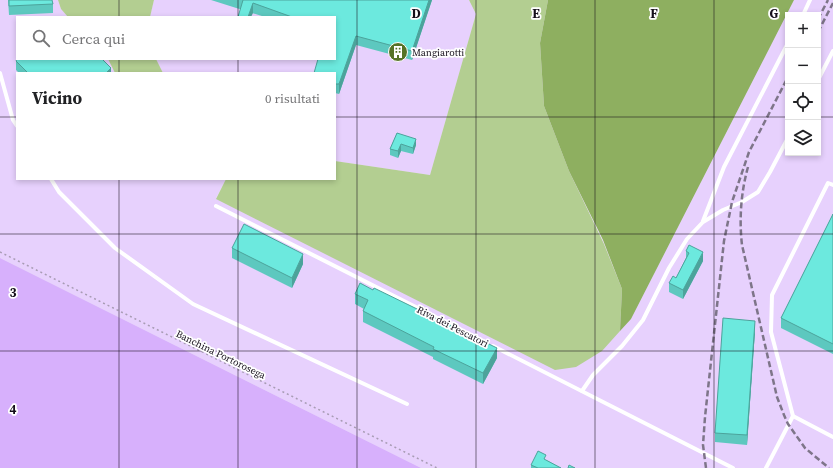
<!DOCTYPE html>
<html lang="it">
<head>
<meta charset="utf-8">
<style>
  body { margin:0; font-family:"Source Serif 4",serif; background:#f2f2f2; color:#202124 }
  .controls { position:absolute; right:12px; top:12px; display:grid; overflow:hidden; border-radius:0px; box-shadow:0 2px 6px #0003 }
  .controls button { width:36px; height:36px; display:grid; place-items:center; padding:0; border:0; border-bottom:1px solid #e0e0e0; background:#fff; color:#202124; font:20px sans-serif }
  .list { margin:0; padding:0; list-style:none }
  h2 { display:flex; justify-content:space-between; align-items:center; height:52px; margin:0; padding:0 16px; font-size:17px }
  h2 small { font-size:13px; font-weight:400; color:#757577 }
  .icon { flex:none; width:22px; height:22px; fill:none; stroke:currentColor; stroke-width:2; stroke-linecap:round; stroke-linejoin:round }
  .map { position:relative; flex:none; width:833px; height:468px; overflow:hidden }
  .search { position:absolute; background:#fff; box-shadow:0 2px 6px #0003; left:16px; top:16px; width:320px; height:44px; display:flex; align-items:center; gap:10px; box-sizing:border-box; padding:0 14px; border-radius:0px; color:#757577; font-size:15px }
  .panel { position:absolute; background:#fff; box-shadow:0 2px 6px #0003; left:16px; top:72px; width:320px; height:108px; border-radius:0px }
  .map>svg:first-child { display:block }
  .built { fill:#e7d1fd; fill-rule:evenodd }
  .green { fill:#b3ce91 }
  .forest { fill:#8eaf60 }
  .water { fill:#d7b0fc }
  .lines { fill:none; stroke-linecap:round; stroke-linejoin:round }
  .path { stroke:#a89cb4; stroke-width:1.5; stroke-dasharray:2 3; stroke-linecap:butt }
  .lane { stroke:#fff; stroke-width:4 }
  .rail { stroke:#7e7589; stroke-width:2.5; stroke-dasharray:6 3; stroke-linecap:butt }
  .wall { fill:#5dc8bf }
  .shaded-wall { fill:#4ca39b }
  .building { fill:#6ce9de; stroke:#4ca39b }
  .grid { fill:none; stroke:#150f1b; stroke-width:1; stroke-opacity:0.55 }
  .labels { text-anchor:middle; stroke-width:3.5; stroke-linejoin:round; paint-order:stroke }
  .poi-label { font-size:10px; fill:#150f1b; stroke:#fff; text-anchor:start }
  .street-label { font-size:10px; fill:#150f1b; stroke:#fff }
  .grid-label { font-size:13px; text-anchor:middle; font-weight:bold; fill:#150f1b; stroke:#fff; stroke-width:3.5; stroke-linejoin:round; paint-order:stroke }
</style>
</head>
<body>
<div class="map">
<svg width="833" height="468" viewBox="0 0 833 468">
  <rect width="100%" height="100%" fill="#efe1ff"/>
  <!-- built -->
  <g class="built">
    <path d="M0 0H58L61 9 68 17H17V59H108L115 73H17V179H226L216 198 631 319 794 0H833V468H421L0 258ZM788 15H818V153H788Z"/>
    <polygon points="154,0 469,0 476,14 430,175 335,161 335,73 163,73 156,59 335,59 335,17 150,17"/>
  </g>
  <!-- green -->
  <g class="green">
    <polygon points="58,0 154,0 150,17 68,17 61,9"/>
    <polygon points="469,0 548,0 540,43 544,106 569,171 604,244 622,289 620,331 602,351 576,367 555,370 216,199 226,179 335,179 335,161 430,175 476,14"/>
    <polygon points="108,59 156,59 163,73 115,73"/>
  </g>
  <!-- forest -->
  <polygon class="forest" points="548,0 794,0 631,319 620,331 622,289 603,240 569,171 544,106 540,43"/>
  <!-- water -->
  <polygon class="water" points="0,258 421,468 0,468"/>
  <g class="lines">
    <!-- path -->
    <polyline class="path" points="0,252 437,468"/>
    <!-- lane -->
    <g class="lane">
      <polyline points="803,15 810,0"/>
      <polyline points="0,73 13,120 17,126"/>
      <polyline points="818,80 833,51"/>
      <polyline points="51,179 59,192 115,248 193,304 407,404"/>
      <polyline points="833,185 828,183 772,295 771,332 793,416 833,437"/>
      <polyline points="216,206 487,343"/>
      <polyline points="703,221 724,167 788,43"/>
      <polyline points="493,346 733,468"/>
      <polyline points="582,391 593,375 622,346 643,320 669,268 687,239 703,222 723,210 742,202 758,192 770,172 788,138"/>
      <polyline points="766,468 793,416"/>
    </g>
    <!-- rail -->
    <g class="rail">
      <polyline points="818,19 828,0"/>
      <polyline points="818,32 833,3"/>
      <path d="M748 167C741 192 739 219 742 245L777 397 784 415 788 424 805 448 829 468"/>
      <polyline points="706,468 703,445 705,417 724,241 732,202 749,152 788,77"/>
    </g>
  </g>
  <!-- wall -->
  <g class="wall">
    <polygon points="8,0 52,0 53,4 53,13 9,15"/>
    <polygon points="211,0 432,0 412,60 356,45 339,94 335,93 335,17 265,17"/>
    <polygon points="16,61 111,73 19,73 16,70"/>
    <polygon points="397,133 416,145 413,154 401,151 398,158 390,155 390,149"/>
    <polygon points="833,214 833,354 781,328 781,318"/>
    <polygon points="232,248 303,264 292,288 232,258"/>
    <polygon points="686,251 703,261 683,299 669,292 669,283 676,278 686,258"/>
    <polygon points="355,294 497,358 483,384 433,359 433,357 363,322 363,311 364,309 355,304"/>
    <polygon points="755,331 747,445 715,442 715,433"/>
    <polygon points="546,460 561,468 531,468 531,465"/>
  </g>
  <!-- shaded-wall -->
  <g class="shaded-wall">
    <polygon points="429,0 432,0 412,60 412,51"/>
    <polygon points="253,3 253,13 251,17 248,17"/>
    <polygon points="356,36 356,45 339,94 339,84"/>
    <polygon points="111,68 111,73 106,73"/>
    <polygon points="416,139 416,145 413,154 413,148"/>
    <polygon points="401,144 401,151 398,158 398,151"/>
    <polygon points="703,252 703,261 683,299 683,290"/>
    <polygon points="303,254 303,264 292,288 292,278"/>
    <polygon points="755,321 755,331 747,445 747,435"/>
    <polygon points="497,348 497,358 483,384 483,373"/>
  </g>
  <!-- building -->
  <g class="building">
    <polygon points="9,0 52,0 53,4 9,6"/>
    <polygon points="243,0 429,0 412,51 356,36 339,84 335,84 335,73 314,73 318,59 335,59 335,17 292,17 253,3 248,17 238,17"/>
    <polygon points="17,59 102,59 111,68 106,73 28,73 16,61"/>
    <polygon points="397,133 416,139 413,148 401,144 398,151 390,149"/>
    <polygon points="833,214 833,344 781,318"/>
    <polygon points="244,224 303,254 292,278 232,248"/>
    <polygon points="689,245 703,252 683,290 669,283 673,276 676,278 689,253 686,251"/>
    <polygon points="360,283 373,290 374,288 497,348 483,373 433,349 434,347 363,311 368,300 355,294"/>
    <polygon points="723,318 755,321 747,435 715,433"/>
    <polygon points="538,451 546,455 544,459 561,468 538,468 531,465"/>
    <polygon points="569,465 575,468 568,468"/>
  </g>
  <!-- grid -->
  <path class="grid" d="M119 0V17M238 0V17M357 0V468M476 0V468M595 0V468M714 0V468M119 59V73M238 59V73M0 117H17M335 117H788M818 117H833M119 179V468M238 179V468M0 234H833M0 351H833"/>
  <!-- icons -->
  <defs>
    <g id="building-disc" transform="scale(1)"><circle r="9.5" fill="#557226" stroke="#fff"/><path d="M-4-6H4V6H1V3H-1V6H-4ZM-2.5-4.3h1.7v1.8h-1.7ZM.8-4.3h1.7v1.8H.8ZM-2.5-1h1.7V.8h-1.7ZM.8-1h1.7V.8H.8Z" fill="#fff"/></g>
  </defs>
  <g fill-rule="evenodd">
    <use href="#building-disc" x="398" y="52"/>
  </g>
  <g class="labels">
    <!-- poi labels -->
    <g class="poi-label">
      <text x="412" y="56">Mangiarotti</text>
    </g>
    <!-- street labels -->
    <g class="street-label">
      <text transform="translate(453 326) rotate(27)" y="4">Riva dei Pescatori</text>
      <text transform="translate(221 354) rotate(26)" y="4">Banchina Portorosega</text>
    </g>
  </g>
  <g class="grid-label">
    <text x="416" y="18">D</text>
    <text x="536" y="18">E</text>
    <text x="654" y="18">F</text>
    <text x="774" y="18">G</text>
    <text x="13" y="297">3</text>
    <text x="13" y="414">4</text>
  </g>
</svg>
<div class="controls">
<button>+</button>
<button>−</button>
<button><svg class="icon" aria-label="locate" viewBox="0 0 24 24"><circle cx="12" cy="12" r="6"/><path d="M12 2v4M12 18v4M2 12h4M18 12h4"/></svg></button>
<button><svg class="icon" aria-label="layers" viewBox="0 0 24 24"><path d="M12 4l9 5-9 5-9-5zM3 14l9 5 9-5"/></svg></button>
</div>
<div class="search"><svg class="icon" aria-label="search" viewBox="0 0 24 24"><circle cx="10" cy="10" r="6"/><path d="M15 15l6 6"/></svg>Cerca qui</div>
<section class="panel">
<h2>Vicino<small>0 risultati</small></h2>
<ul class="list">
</ul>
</section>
</div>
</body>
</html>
